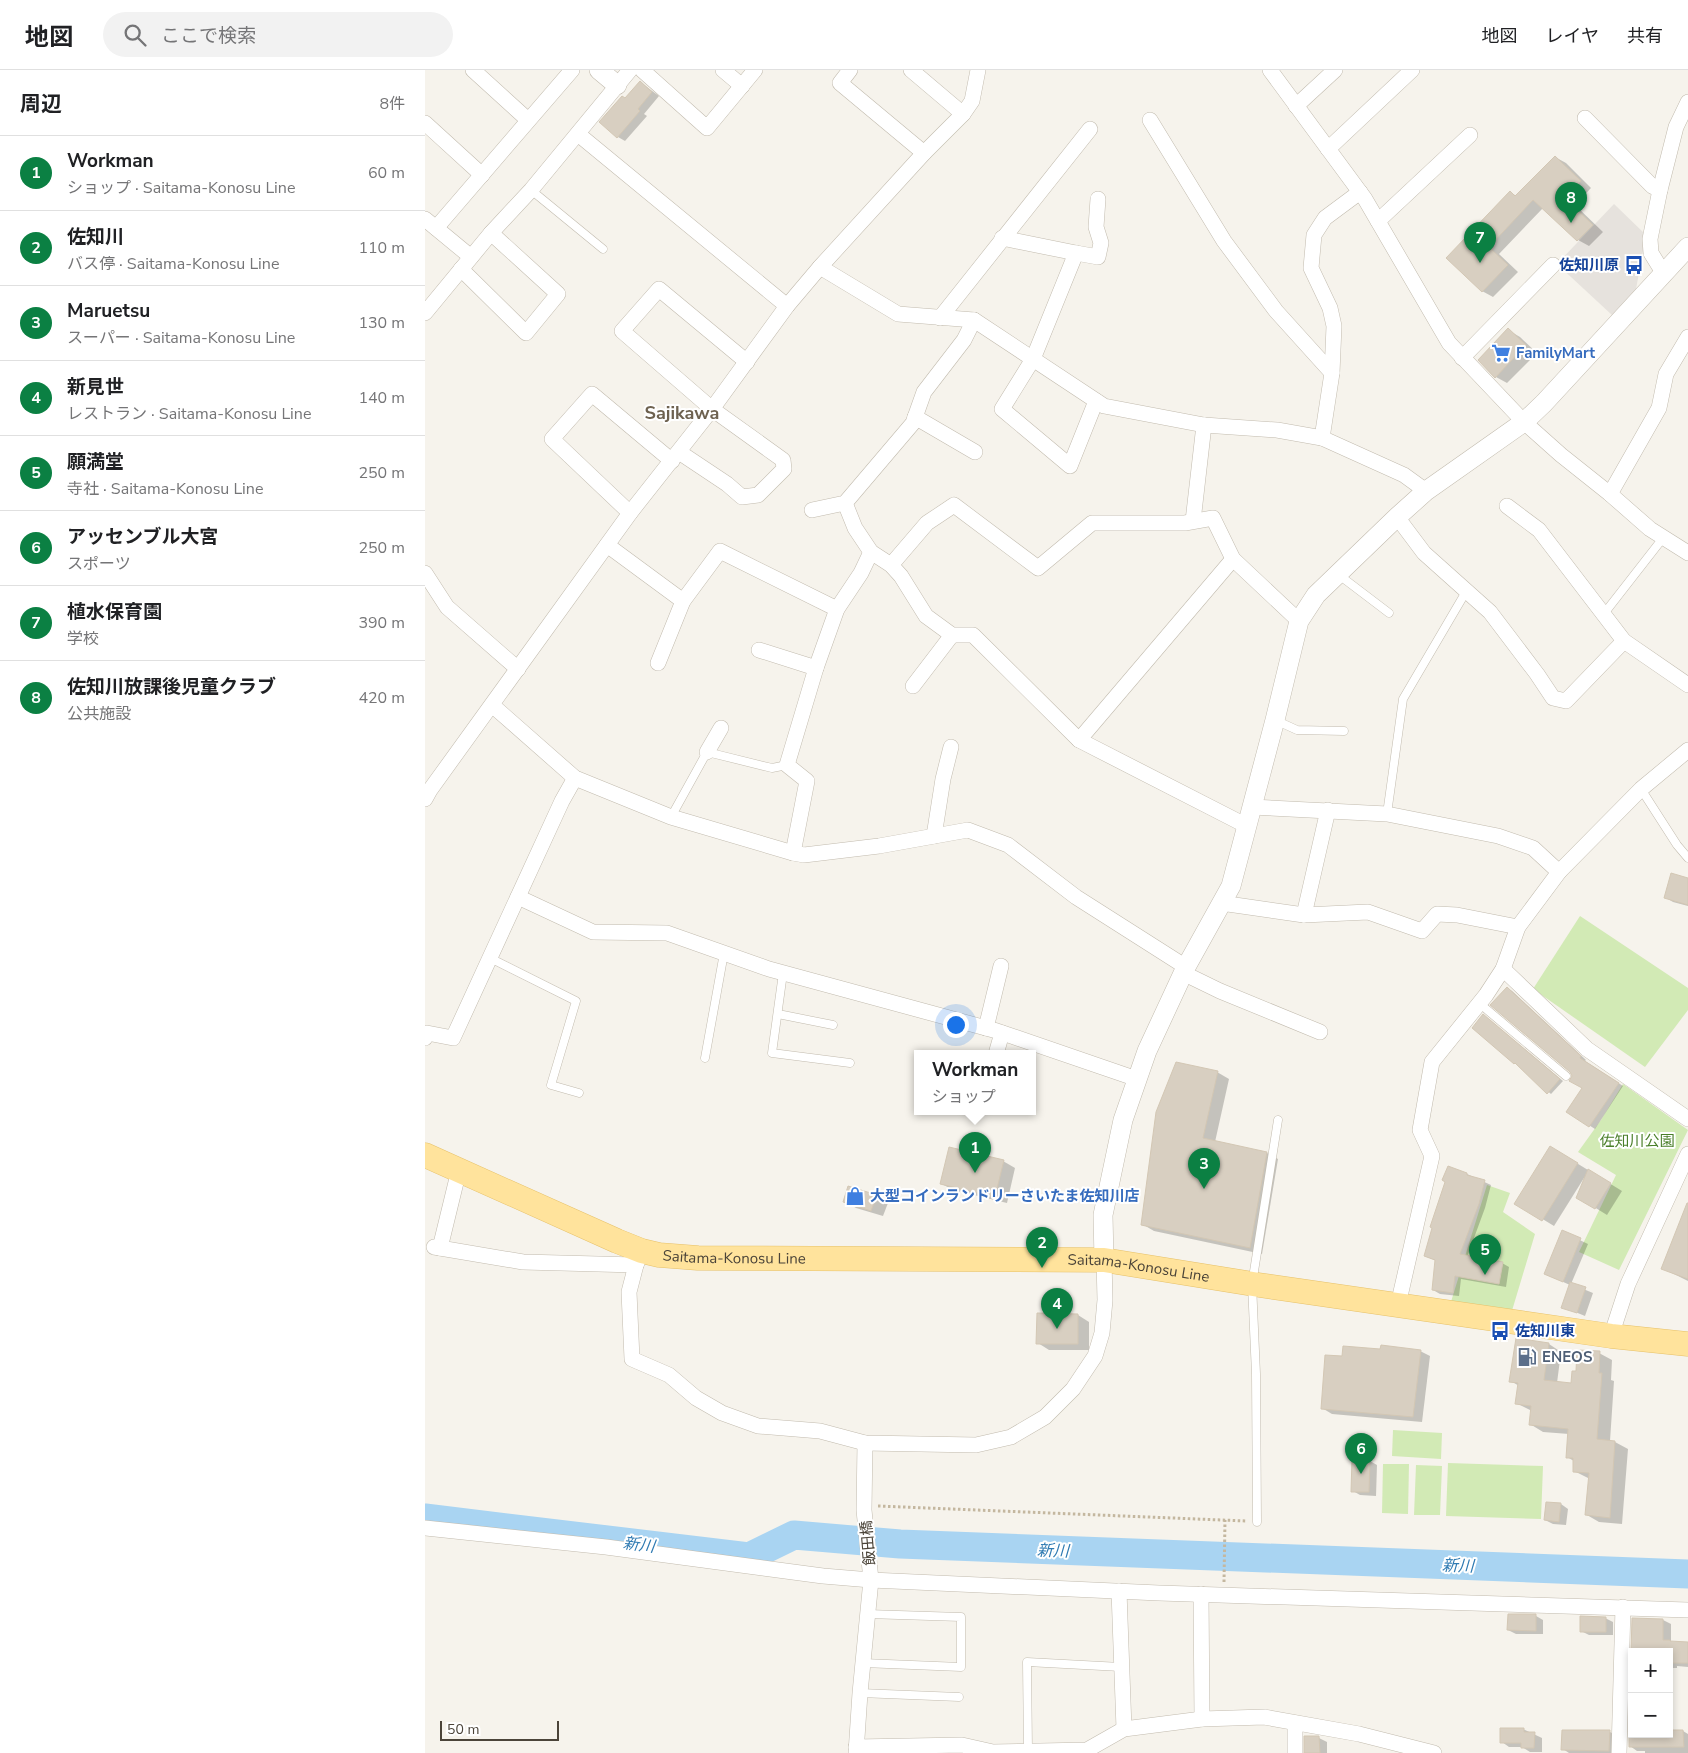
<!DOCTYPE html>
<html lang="ja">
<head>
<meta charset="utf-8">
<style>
  body { margin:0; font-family:"Nunito Sans","Noto Sans JP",sans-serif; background:#f2f2f2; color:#202124 }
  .controls { position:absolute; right:15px; bottom:15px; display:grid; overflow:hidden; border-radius:0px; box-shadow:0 2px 8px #0003 }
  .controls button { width:45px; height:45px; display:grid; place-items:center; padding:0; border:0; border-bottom:1px solid #e0e0e0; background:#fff; color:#202124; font:25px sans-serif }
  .scale { position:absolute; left:15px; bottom:12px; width:119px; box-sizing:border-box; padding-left:5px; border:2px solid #4b4439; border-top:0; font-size:14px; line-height:18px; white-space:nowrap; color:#4b4439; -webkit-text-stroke:4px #fff; paint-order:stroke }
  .you { position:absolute; left:530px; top:954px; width:18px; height:18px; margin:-12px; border:4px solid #fff; border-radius:50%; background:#1a73e8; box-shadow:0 0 0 8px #1a73e833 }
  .badge { display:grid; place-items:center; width:32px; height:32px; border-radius:50%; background:#0b8043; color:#fff; font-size:16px; font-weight:700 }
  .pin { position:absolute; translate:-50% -41px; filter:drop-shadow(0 1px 2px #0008) }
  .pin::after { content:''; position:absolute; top:26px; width:18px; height:15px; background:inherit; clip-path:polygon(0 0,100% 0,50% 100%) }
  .popup { position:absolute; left:489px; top:980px; width:122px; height:65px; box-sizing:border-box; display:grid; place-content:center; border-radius:0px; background:#fff; filter:drop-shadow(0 1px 4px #0005); font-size:16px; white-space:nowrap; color:#757577 }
  .popup b { font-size:19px; color:#202124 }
  .popup::after { content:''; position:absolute; left:50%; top:100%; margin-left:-10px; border:10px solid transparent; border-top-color:#fff }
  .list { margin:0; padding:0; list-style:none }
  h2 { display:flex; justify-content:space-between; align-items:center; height:65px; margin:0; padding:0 20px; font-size:21px }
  h2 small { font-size:16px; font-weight:400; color:#757577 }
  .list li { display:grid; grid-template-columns:32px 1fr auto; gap:15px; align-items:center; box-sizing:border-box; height:75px; padding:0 20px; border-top:1px solid #e0e0e0 }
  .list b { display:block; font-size:19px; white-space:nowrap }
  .list p { margin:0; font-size:16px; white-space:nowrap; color:#757577 }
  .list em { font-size:16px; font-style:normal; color:#757577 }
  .icon { flex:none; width:28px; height:28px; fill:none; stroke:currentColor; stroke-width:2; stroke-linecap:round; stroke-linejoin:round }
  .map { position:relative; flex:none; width:1263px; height:1683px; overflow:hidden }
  header { display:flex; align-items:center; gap:30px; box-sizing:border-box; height:70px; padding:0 25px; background:#fff; border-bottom:1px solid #e0e0e0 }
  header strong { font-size:24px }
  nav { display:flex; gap:28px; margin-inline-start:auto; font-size:18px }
  .search { width:350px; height:45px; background:#f2f2f2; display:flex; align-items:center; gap:12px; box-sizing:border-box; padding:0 18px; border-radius:28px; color:#757577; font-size:19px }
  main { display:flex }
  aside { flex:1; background:#fff }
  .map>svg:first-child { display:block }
  .industrial { fill:#e6e2dd }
  .green { fill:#d2eab5 }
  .shadow { fill:#0003 }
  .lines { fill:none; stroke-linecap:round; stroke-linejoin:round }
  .river { stroke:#a9d4f2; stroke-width:29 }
  .building { fill:#d8cfc1; stroke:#d3c7b4 }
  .service-casing { stroke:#c2bbae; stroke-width:9 }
  .minor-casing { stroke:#c2bbae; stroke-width:16 }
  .tertiary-casing { stroke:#c2bbae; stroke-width:20 }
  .primary-casing { stroke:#e6c16a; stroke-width:25 }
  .path { stroke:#c4b79f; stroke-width:3; stroke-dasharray:2.5 2.5; stroke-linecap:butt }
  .service { stroke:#fff; stroke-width:8 }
  .minor { stroke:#fff; stroke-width:15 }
  .tertiary { stroke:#fff; stroke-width:19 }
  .primary { stroke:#ffe39c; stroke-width:24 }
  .labels { text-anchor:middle; stroke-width:4; stroke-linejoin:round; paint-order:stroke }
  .transit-label { font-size:15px; font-weight:bold; fill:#164399; stroke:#fff; text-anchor:end }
  .shop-label { font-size:15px; font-weight:bold; fill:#366cbe; stroke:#fff; text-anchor:start }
  .park-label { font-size:15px; fill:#4a7f2a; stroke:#fff }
  .street-label { font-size:15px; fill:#4b4439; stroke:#fff }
  .service-label { font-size:15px; font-weight:bold; fill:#4e5e75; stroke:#fff; text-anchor:start }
  .water-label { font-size:16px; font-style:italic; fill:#2e7ab2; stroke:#fff }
  .quarter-label { font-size:18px; font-weight:bold; fill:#6e6250; stroke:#fff }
</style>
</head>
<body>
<header>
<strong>地図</strong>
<div class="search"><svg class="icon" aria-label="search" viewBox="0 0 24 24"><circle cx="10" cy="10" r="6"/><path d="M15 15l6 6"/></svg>ここで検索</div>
<nav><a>地図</a><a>レイヤ</a><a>共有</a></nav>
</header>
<main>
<aside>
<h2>周辺<small>8件</small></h2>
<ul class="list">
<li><span class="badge">1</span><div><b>Workman</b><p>ショップ · Saitama-Konosu Line</p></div><em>60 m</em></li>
<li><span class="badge">2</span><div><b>佐知川</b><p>バス停 · Saitama-Konosu Line</p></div><em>110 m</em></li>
<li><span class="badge">3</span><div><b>Maruetsu</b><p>スーパー · Saitama-Konosu Line</p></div><em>130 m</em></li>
<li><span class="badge">4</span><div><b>新見世</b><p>レストラン · Saitama-Konosu Line</p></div><em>140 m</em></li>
<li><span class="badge">5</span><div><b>願満堂</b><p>寺社 · Saitama-Konosu Line</p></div><em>250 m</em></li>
<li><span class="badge">6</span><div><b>アッセンブル大宮</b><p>スポーツ</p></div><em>250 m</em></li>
<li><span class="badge">7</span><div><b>植水保育園</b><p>学校</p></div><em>390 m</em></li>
<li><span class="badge">8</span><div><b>佐知川放課後児童クラブ</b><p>公共施設</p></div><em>420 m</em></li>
</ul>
</aside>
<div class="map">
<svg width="1263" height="1683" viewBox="0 0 1263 1683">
  <rect width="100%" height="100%" fill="#f6f3ec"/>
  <!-- industrial -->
  <polygon class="industrial" points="1189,134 1221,165 1211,219 1187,245 1132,194"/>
  <!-- green -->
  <g class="green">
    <polygon points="1155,846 1263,918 1263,940 1220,997 1108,919"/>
    <polygon points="1198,1014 1263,1060 1194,1200 1154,1182 1191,1105 1153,1082 1176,1050"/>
    <polygon points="1062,1115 1085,1123 1078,1142 1110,1164 1086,1244 1025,1235"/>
    <polygon points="968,1360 1017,1363 1016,1389 967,1386"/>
    <polygon points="1023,1393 1118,1396 1116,1449 1021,1446"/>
    <polygon points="958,1394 984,1394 983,1444 957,1443"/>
    <polygon points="991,1395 1017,1396 1015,1445 989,1445"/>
  </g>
  <!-- shadow -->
  <g class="shadow">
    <polygon points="215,12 234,26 219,44 222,46 200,71 193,67 201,29"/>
    <polygon points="1130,87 1141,93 1166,118 1150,135 1178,162 1164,176 1153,170 1118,138 1074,184 1093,202 1068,227 1057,221 1023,188 1086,123 1092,126"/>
    <polygon points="1083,260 1095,267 1112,283 1082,313 1071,307"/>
    <polygon points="1247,804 1263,809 1263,836 1248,832 1240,827"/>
    <polygon points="1082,918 1087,921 1161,990 1160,991 1198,1016 1170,1059 1143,1042 1159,1018 1148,1007 1146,1001"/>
    <polygon points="1061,947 1138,1011 1126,1024 1090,993"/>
    <polygon points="792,1002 804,1009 790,1072 842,1083 853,1089 837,1184 729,1161 717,1154"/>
    <polygon points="1137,1084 1197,1121 1182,1145 1153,1127 1161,1109 1159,1108 1129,1156 1091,1133"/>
    <polygon points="578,1091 590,1098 582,1133 528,1120 517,1114"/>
    <polygon points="1042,1104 1066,1115 1060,1138 1042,1187 1077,1193 1084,1197 1081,1217 1036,1209 1034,1226 1015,1224 1008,1220 1012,1191 1000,1186"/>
    <polygon points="451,1126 463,1133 458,1146 431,1138 419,1131"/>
    <polygon points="1262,1137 1263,1137 1263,1211 1237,1198"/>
    <polygon points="1138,1162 1163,1174 1146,1214 1168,1223 1160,1246 1138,1237 1145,1215 1120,1204"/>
    <polygon points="653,1245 664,1252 664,1280 624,1280 613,1273"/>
    <polygon points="1124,1274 1136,1282 1132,1313 1147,1315 1152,1303 1174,1283 1187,1290 1186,1310 1189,1311 1185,1371 1190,1372 1203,1379 1197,1454 1174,1452 1162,1445 1165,1409 1149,1401 1149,1391 1142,1387 1144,1364 1118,1362 1105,1354 1107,1341 1091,1333 1094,1316 1086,1311"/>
    <polygon points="995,1281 1005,1286 997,1352 907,1344 897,1338 919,1288"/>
    <polygon points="945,1391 952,1395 951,1426 935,1425 928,1421"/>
    <polygon points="1136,1434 1143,1439 1141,1455 1128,1454 1120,1450"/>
    <polygon points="1111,1546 1118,1550 1118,1564 1091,1564 1083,1560"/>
    <polygon points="1180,1548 1188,1552 1188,1565 1164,1565 1156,1561"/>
    <polygon points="1208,1549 1238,1550 1246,1554 1246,1572 1263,1573 1263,1597 1252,1596 1252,1598 1244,1598 1244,1582"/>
    <polygon points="1098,1659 1117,1668 1117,1682 1105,1682 1097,1677 1084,1677 1077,1672"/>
    <polygon points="1205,1660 1207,1660 1207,1664 1244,1664 1244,1661 1258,1661 1263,1664 1263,1683 1220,1683 1220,1681 1212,1681 1205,1676"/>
    <polygon points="1185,1662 1192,1666 1192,1683 1144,1683 1138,1679"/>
    <polygon points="894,1668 902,1672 902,1683 880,1683"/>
  </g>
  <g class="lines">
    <!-- river -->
    <polyline class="river" points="0,1448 324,1487 369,1465 475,1474 1263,1504"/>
  </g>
  <!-- building -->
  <g class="building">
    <polygon points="215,11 227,22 213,39 215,41 192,68 174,52 197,26 200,28"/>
    <polygon points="1130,86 1156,111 1140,128 1168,155 1152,171 1108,130 1064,177 1083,195 1057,222 1021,188 1085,121 1090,126"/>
    <polygon points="1083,258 1101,275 1070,308 1053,290"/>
    <polygon points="1246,803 1263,808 1263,835 1239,828"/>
    <polygon points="1082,917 1156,986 1155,988 1194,1013 1164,1057 1141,1042 1157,1018 1144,1011 1147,1006 1145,1002 1065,935"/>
    <polygon points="1058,944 1135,1009 1122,1024 1090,993 1089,994 1047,958"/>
    <polygon points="751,992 793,1001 778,1068 842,1082 825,1178 716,1155 731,1042"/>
    <polygon points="1125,1076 1153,1093 1117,1151 1089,1134"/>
    <polygon points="524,1077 579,1090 570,1127 515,1114"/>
    <polygon points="1023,1096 1042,1103 1042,1105 1060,1110 1054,1134 1035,1184 1078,1192 1074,1214 1030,1206 1028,1223 1007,1220 1010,1190 999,1186 1007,1158 1005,1157 1020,1112 1017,1110"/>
    <polygon points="1163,1099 1186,1113 1170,1139 1151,1128"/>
    <polygon points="423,1116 452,1125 446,1141 418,1132"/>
    <polygon points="1262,1133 1263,1133 1263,1209 1236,1199"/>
    <polygon points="1137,1160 1156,1168 1138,1212 1119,1204"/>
    <polygon points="1145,1212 1161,1217 1152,1243 1136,1238"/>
    <polygon points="612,1243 653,1244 653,1274 611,1274"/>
    <polygon points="1091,1268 1124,1273 1119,1310 1146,1313 1147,1301 1151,1301 1152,1280 1175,1281 1174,1303 1177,1303 1172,1369 1190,1371 1185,1448 1160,1445 1164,1403 1148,1402 1148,1388 1141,1388 1143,1359 1104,1355 1106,1336 1090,1334 1093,1313 1084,1312"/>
    <polygon points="956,1275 996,1280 988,1347 896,1339 900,1285 917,1286 918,1276 955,1279"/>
    <polygon points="927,1389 945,1390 944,1422 926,1422"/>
    <polygon points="1121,1432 1136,1433 1134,1452 1119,1450"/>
    <polygon points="1083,1544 1111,1544 1111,1561 1082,1560"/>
    <polygon points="1155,1546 1181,1547 1181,1562 1155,1562"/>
    <polygon points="1207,1548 1238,1549 1238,1570 1245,1570 1245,1571 1263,1572 1263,1593 1244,1593 1244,1582 1206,1582"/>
    <polygon points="1075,1658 1099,1658 1099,1662 1110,1662 1109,1678 1096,1678 1096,1673 1075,1673"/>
    <polygon points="1137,1660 1185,1660 1184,1681 1136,1680"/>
    <polygon points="1244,1660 1258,1660 1259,1677 1204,1677 1204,1661 1207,1661 1207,1664 1244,1664"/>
    <polygon points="879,1666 894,1666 895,1683 879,1683"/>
  </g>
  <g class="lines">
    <!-- service casing -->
    <g class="service-casing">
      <g id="service">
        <polyline points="106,120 178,179"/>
        <polyline points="914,505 964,543"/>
        <polyline points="1178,545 1238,468"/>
        <polyline points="850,650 872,660 919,661"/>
        <polyline points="1216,719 1252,775 1263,788"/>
        <polyline points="962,744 978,629 1042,520"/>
        <polyline points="246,747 282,682 347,698 362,695"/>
        <polyline points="65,888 151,931 126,1015 154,1023"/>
        <polyline points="358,903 347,983 425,993"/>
        <polyline points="1054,933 1141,1006"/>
        <polyline points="353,944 408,955"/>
        <polyline points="280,988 299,883"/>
        <polyline points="832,1452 831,1304 827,1214 853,1050"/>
        <polyline points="438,1593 536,1597 536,1547 442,1544"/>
        <polyline points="435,1623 534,1627"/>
        <polyline points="603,1681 602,1592 696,1597"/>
      </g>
    </g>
    <!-- minor casing -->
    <g class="minor-casing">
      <g id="minor">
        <polyline points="48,0 103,50"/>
        <polyline points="217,0 282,58 330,0"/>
        <polyline points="298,0 317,16"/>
        <polyline points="425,0 415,13 499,83"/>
        <polyline points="486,0 538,44"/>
        <polyline points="845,0 940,129 1024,273 1099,352 1136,385 1185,424 1225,459 1263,483"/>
        <polyline points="871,36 910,0"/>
        <polyline points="1160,48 1227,116 1235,120"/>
        <polyline points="725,50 799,171 851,241 907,303 897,368"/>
        <polyline points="0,53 57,105"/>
        <polyline points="153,64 362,236"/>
        <polyline points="903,79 987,0"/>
        <polyline points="0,149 46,187"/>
        <polyline points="953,151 1045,65"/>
        <polyline points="11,158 147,0"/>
        <polyline points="577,168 651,183 608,289 577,339 645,396 671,331"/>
        <polyline points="651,183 673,187 676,173 671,157 673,129"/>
        <polyline points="395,197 473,244 549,250 679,336 779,355 852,360 897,368 979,405 1001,421"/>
        <polyline points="36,199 101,263 133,224 66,163"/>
        <polyline points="1239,204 1226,183 1225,169 1235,120 1251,57 1263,32"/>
        <polyline points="0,243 66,163 106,120 205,0"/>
        <polyline points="515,248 665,59"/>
        <polyline points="1037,288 1128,195"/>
        <polyline points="907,303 909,256 905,238 886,198 889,165 900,148 935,122"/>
        <polyline points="490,347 550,382"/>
        <polyline points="254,382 302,414 317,427 333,425 359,399 358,390 287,339 197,261 234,219 322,292"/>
        <polyline points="1185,424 1234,338 1241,304 1263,267"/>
        <polyline points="420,433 430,458 446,482 466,495 476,506 501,546 527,565 548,565 654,670 822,756"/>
        <polyline points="1082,436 1114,460 1199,571 1263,615"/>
        <polyline points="387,440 420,433 488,353 499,322 539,270 549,250"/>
        <polyline points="205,443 127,369 167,324 247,391"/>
        <polyline points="972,447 999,483 1065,542 1112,604 1128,628 1141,631 1199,571"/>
        <polyline points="768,451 779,355"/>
        <polyline points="182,475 258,531"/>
        <polyline points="466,495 502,453 529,435 613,498 667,453 760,453 788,448 808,489 874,551"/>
        <polyline points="0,503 22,537 93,599"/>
        <polyline points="334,580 391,598"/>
        <polyline points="233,593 258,531 295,481 412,539"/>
        <polyline points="488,616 527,565"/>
        <polyline points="67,635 150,708 246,747 368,783 379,785 454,776 543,760 583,775 651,827 761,897"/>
        <polyline points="654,670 808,489"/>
        <polyline points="282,682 296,658"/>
        <polyline points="0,729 5,720 205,443 287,339 362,236 395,197 499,83 538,44 547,31 553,0"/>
        <polyline points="827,737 962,744 1073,766 1108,778 1134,802"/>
        <polyline points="509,766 518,709 526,677"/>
        <polyline points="368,783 382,711 362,695 391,598 412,539 436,503 446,482"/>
        <polyline points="93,827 168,862 242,863 344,899 572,961 712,1009"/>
        <polyline points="796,833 879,845 943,842 997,861 1012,844 1032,845 1093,857"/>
        <polyline points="879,845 903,740"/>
        <polyline points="1078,899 1162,979 1263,1049"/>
        <polyline points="758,903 795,921 895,962"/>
        <polyline points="561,958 576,896"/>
        <polyline points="0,968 2,963 28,968 137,731 150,708"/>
        <polyline points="571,984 577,963"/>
        <polyline points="9,1177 98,1192 211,1195"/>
        <polyline points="15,1178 34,1100"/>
        <polyline points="217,1181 211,1195 204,1222 207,1289 244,1305 271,1328 297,1343 333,1356 395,1361 440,1373 551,1375 586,1367 620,1347 648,1319 670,1286 677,1263 680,1230 679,1190"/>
        <polyline points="973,1235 1007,1086 995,1060 1007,992 1061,925 1078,899 1093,857 1134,802 1216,719 1263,680"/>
        <polyline points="1186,1266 1203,1214 1263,1084"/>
        <polyline points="0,1458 181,1477 398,1506 446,1510 734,1523 1263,1540"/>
        <polyline points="694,1521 699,1659"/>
        <polyline points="776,1524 777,1649"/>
        <polyline points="431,1677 537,1675 568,1682 662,1680 699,1659 777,1649 839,1647 934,1664 1009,1683"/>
        <polyline points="431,1683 435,1623 446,1510 439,1440 440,1373"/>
        <polyline points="870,1683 870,1653"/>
        <polyline points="1194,1683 1198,1537"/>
      </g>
    </g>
    <!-- tertiary casing -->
    <g class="tertiary-casing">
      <g id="tertiary">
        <polyline points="174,0 192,15"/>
        <polyline points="679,1190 678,1145 698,1050 722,981 761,897 806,816 850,650 874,551 891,525 972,447 1001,421 1099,352 1119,333 1263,177"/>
      </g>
    </g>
    <!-- primary casing -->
    <g class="primary-casing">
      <g id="primary">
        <path id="s1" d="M0 1085 192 1171 217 1181 234 1185 273 1188 679 1190 834 1215 1186 1266 1263 1274"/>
      </g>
    </g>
    <!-- path -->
    <g class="path">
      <polyline points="453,1436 821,1451"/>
      <polyline points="799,1512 800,1450"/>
    </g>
    <!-- service -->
    <use href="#service" class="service"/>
    <!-- minor -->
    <use href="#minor" class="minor"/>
    <!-- tertiary -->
    <use href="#tertiary" class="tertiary"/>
    <!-- primary -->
    <use href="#primary" class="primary"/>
  </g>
  <!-- icons -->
  <defs>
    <g id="bus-bare" transform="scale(1.5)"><path d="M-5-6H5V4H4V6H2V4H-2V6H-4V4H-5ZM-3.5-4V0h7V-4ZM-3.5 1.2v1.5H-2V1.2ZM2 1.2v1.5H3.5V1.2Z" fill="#1a4fb4" stroke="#fff" stroke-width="2.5" paint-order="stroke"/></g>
    <g id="supermarket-bare" transform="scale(1.5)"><path d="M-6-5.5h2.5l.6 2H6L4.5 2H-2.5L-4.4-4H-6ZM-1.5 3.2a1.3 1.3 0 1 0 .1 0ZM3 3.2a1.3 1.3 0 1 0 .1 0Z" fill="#3f7fe0" stroke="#fff" stroke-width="2.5" paint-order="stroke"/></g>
    <g id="shop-bare" transform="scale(1.5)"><path d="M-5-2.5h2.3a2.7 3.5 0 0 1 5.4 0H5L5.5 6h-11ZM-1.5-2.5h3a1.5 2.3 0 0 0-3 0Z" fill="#3f7fe0" stroke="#fff" stroke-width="2.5" paint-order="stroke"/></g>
    <g id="fuel-bare" transform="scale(1.5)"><path d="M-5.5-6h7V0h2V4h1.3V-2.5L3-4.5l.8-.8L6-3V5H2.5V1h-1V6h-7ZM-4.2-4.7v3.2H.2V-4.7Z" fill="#5c6f8a" stroke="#fff" stroke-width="2.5" paint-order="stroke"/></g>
  </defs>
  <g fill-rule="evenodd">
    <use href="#bus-bare" x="1209" y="195"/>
    <use href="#supermarket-bare" x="1076" y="283"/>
    <use href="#shop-bare" x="430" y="1126"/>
    <use href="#bus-bare" x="1075" y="1261"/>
    <use href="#fuel-bare" x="1102" y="1287"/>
  </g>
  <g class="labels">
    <!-- transit labels -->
    <g class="transit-label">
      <text x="1194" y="200">佐知川原</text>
      <text x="1090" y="1266" text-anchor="start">佐知川東</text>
    </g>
    <!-- shop labels -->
    <g class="shop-label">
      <text x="1091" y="288">FamilyMart</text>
      <text x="445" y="1131">大型コインランドリーさいたま佐知川店</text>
    </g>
    <!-- park labels -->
    <g class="park-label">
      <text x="1212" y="1076">佐知川公園</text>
    </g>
    <!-- street labels -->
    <g class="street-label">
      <text dy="5" stroke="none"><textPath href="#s1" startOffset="330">Saitama-Konosu Line</textPath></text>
      <text dy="5" stroke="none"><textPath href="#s1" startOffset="735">Saitama-Konosu Line</textPath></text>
      <text transform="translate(443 1473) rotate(-95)" y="5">飯田橋</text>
    </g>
    <!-- service labels -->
    <g class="service-label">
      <text x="1117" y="1292">ENEOS</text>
    </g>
    <!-- water labels -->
    <g class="water-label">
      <text transform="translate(214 1474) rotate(7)" y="6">新川</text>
      <text transform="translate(628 1480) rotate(2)" y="6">新川</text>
      <text transform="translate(1033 1495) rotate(2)" y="6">新川</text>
    </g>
    <!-- quarter labels -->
    <g class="quarter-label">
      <text x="257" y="349">Sajikawa</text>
    </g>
  </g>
</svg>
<div class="controls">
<button>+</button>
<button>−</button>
</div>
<div class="scale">50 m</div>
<div class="you"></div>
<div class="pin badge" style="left:550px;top:1103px">1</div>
<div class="popup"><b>Workman</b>ショップ</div>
<div class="pin badge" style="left:617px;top:1198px">2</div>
<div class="pin badge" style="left:779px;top:1119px">3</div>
<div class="pin badge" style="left:632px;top:1259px">4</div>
<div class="pin badge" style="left:1060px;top:1205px">5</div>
<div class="pin badge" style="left:936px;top:1404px">6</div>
<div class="pin badge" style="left:1055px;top:193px">7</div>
<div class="pin badge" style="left:1146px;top:153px">8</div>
</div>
</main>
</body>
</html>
